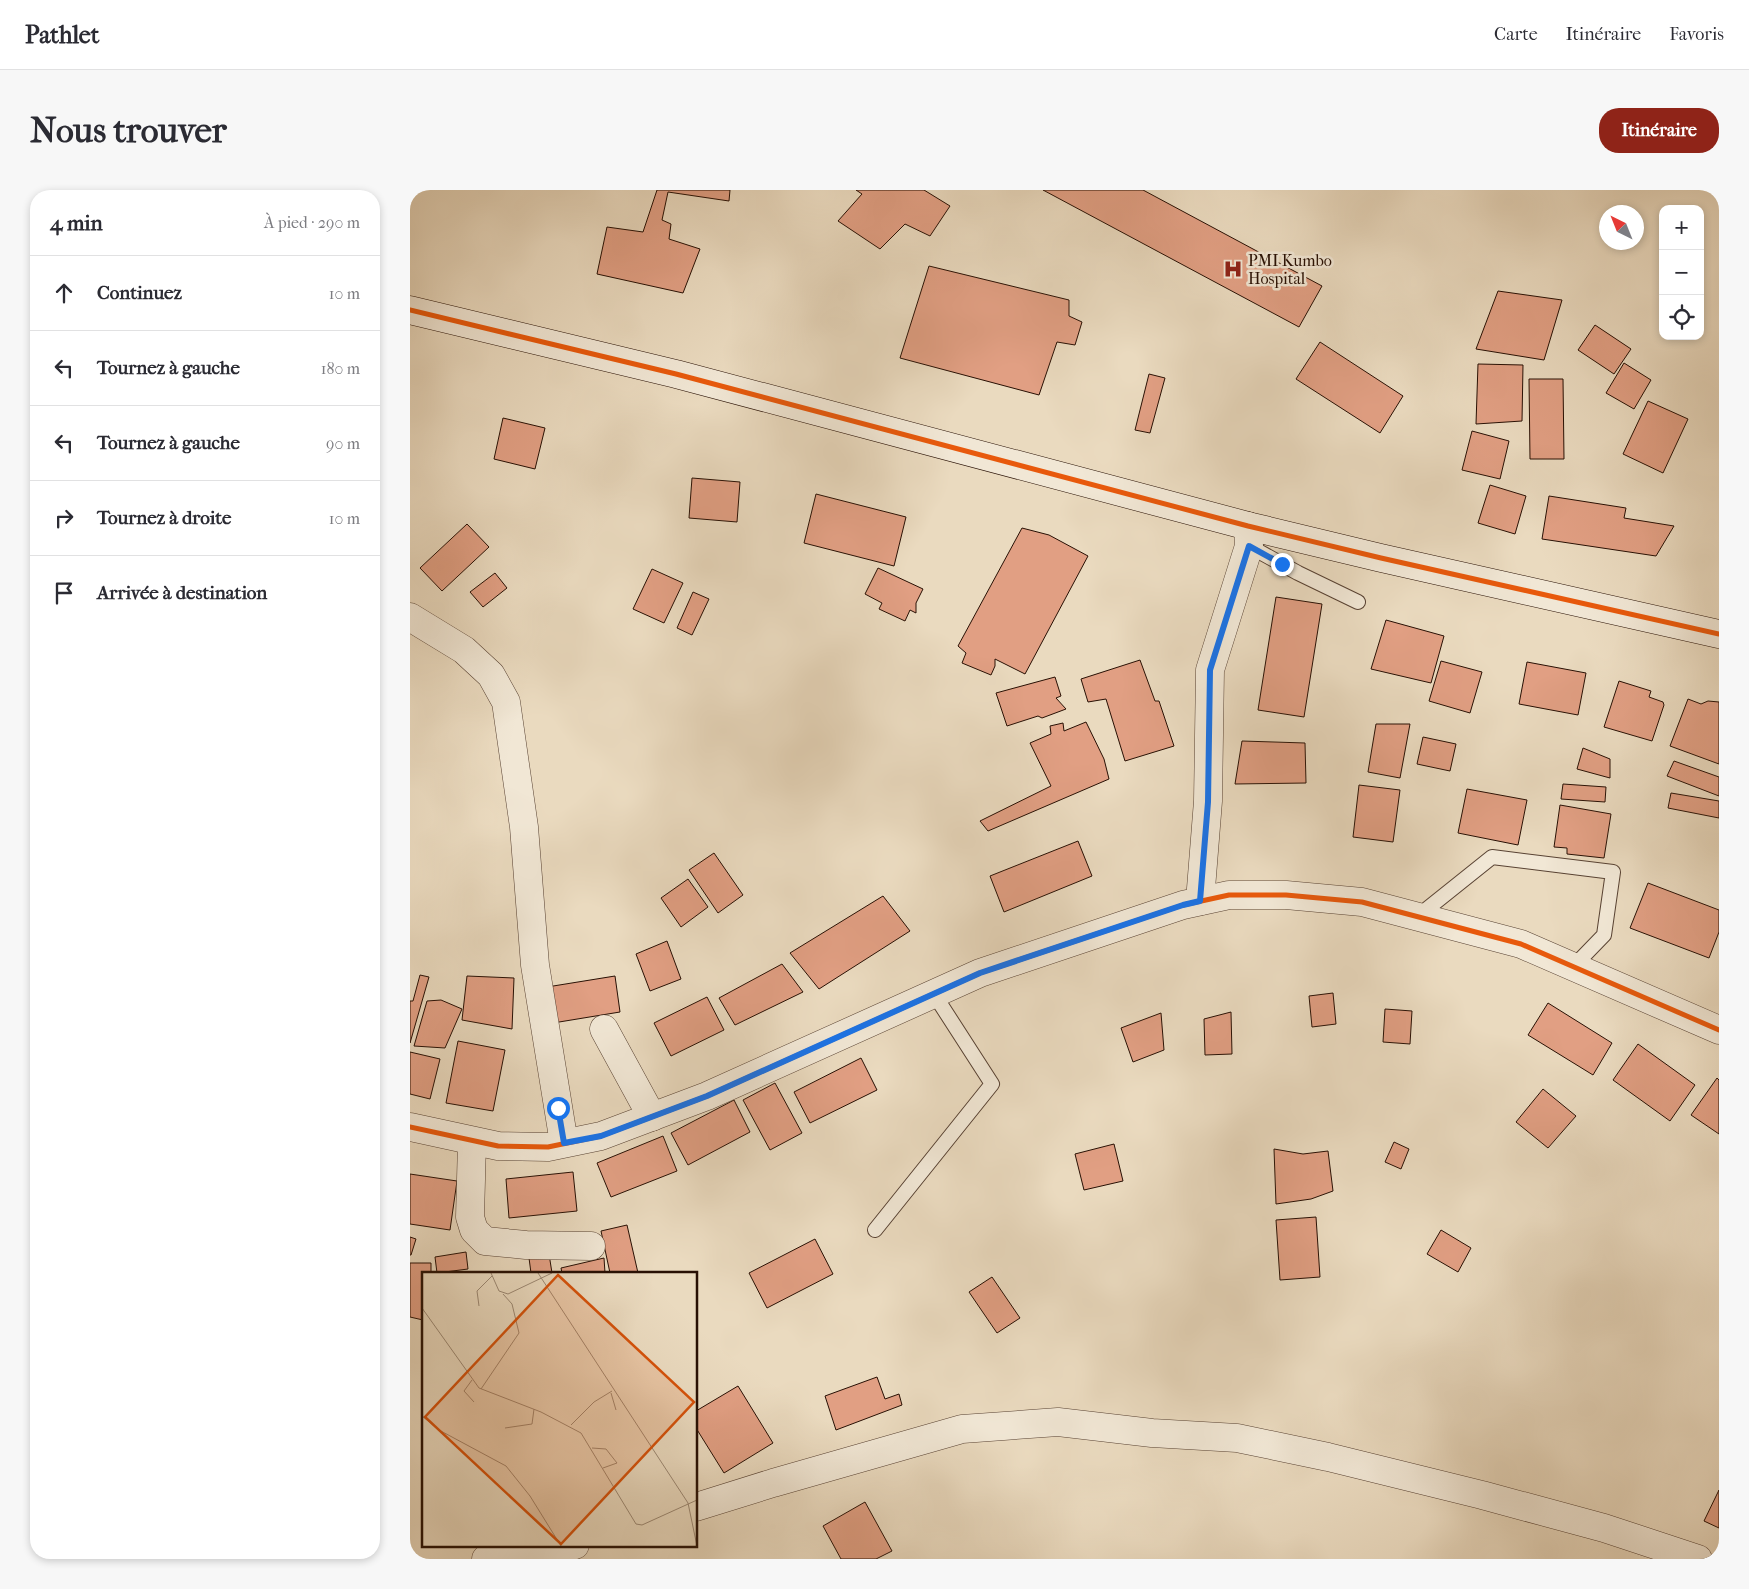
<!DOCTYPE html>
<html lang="fr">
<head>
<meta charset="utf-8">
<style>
  body { margin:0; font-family:"IM FELL French Canon",serif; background:#f7f7f7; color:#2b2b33 }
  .controls { position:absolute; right:15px; top:15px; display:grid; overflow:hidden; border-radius:10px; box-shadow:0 2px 8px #0003 }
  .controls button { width:45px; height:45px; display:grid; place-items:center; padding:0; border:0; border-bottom:1px solid #e1e1e2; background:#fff; color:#2b2b33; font:25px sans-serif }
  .compass { position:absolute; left:1189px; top:15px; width:45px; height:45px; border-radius:50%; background:#fff; box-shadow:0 2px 8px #0003; rotate:317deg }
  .stop { position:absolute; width:15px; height:15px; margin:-11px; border:4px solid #1a73e8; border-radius:50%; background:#fff }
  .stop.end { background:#1a73e8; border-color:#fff; box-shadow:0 1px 5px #0008 }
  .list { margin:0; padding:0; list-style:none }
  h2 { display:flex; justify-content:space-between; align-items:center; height:65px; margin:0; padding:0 20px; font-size:21px }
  h2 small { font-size:16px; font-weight:400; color:#7c7c81 }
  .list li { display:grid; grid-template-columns:32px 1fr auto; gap:15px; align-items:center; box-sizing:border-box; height:75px; padding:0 20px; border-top:1px solid #e1e1e2 }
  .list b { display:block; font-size:19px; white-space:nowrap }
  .list em { font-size:16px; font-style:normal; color:#7c7c81 }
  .icon { flex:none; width:28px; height:28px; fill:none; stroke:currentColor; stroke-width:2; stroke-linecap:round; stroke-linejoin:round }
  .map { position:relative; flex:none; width:1309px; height:1369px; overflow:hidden; border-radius:20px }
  header { display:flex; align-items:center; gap:30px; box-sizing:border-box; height:70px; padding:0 25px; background:#fff; border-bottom:1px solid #e1e1e2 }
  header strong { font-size:24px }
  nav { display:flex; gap:28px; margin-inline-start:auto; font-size:18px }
  .intro { display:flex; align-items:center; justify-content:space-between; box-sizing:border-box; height:120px; padding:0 30px }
  h1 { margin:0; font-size:35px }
  .button { padding:12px 22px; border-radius:20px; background:#8f2418; color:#fff; font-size:18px; font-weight:700 }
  main { display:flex; gap:30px; padding:0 30px }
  aside { flex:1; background:#fff; border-radius:20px; box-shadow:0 2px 8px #0003 }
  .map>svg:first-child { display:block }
  .building { fill:#e19f83; stroke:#281004 }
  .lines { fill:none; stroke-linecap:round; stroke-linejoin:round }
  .lane-casing { stroke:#584233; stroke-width:16 }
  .street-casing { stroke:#584233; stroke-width:29 }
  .secondary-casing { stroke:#281004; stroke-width:29 }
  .lane { stroke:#f1e7d5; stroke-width:14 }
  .street { stroke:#f1e7d5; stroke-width:28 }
  .secondary { stroke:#f1e7d5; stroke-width:28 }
  .cycleway-casing { stroke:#f1e7d5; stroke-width:8 }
  .cycleway { stroke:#e8590c; stroke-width:5 }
  .route { stroke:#1a73e8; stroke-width:6 }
  .labels { text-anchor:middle; stroke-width:5; stroke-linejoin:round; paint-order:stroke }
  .poi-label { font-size:16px; fill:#281004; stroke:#f1e7d5; text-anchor:start }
  .inset-road { fill:none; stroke:#9c8974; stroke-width:1 }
  .view { fill:#d5520b; fill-opacity:0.15; stroke:#d5520b; stroke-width:2.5 }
  .inset-edge { fill:none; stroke:#281004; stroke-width:2.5 }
</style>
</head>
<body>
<header>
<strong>Pathlet</strong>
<nav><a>Carte</a><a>Itinéraire</a><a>Favoris</a></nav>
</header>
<div class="intro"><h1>Nous trouver</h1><a class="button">Itinéraire</a></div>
<main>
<aside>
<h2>4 min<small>À pied · 290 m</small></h2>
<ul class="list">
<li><svg class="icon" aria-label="ahead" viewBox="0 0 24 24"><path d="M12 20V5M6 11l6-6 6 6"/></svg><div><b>Continuez</b></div><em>10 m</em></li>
<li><svg class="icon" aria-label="left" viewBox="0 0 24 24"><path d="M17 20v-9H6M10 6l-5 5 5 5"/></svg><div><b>Tournez à gauche</b></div><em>180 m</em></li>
<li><svg class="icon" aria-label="left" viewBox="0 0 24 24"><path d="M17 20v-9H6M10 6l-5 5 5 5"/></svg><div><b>Tournez à gauche</b></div><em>90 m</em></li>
<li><svg class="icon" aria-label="right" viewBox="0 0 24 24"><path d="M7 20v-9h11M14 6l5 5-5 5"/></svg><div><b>Tournez à droite</b></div><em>10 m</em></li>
<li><svg class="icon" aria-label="arrive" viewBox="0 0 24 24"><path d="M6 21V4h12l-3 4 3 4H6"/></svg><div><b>Arrivée à destination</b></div></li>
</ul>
</aside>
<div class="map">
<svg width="1309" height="1369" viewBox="0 0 1309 1369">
  <rect width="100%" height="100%" fill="#eadabf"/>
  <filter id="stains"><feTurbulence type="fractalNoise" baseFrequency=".004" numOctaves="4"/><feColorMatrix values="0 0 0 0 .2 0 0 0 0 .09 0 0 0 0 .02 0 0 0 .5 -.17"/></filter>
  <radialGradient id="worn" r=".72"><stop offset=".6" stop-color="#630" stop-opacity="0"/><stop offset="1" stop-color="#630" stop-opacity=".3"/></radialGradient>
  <!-- building -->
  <g class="building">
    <polygon points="247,0 320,0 319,11 258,2 252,30 261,34 259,49 290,59 273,103 187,84 197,37 233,42"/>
    <polygon points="446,0 514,0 540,16 520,46 495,34 470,59 428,31 452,4"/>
    <polygon points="633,0 733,0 912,96 889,137"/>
    <polygon points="519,76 659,110 659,126 672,132 665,155 647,152 629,205 490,168"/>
    <polygon points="1088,101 1152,110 1134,170 1066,159"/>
    <polygon points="1185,135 1221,159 1204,184 1168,160"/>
    <polygon points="910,152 993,206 970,243 886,189"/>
    <polygon points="1214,173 1241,190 1224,219 1196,203"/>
    <polygon points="1068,174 1113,175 1112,231 1066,234"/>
    <polygon points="739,184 755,188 740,243 725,240"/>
    <polygon points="1119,189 1153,189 1154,269 1120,269"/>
    <polygon points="1238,211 1278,229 1253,283 1213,264"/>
    <polygon points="93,228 135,238 125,279 84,269"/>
    <polygon points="1062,241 1099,251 1090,289 1052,280"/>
    <polygon points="282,288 330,292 327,332 279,328"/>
    <polygon points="1080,295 1116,306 1105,344 1068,333"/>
    <polygon points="406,304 496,327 484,376 394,353"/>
    <polygon points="1139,306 1216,318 1214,328 1264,336 1246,366 1132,349"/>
    <polygon points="57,334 79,357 32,401 10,378"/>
    <polygon points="612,338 639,345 678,366 615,484 585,469 585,476 581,485 552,473 556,463 548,456"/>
    <polygon points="468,378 513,399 506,413 506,423 500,420 495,431 469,419 472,413 455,404"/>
    <polygon points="242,379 273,393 254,433 223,419"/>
    <polygon points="85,383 97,398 73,417 60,402"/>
    <polygon points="283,402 299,409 282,445 267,438"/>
    <polygon points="866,407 912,414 894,527 848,520"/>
    <polygon points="976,430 1034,446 1021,493 961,479"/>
    <polygon points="730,470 745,511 749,511 764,556 715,571 696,509 678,512 671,489"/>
    <polygon points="1031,471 1072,482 1060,523 1019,511"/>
    <polygon points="1117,472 1176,483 1168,525 1109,514"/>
    <polygon points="645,487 651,506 646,508 656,519 632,528 628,526 597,536 586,503"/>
    <polygon points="1209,491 1241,501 1239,507 1253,512 1254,515 1242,551 1194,537"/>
    <polygon points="1278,509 1291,514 1298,511 1309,512 1309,574 1260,556"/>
    <polygon points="676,532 694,569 699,589 578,641 570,631 641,596 620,553 641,544 640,536 653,533 654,541"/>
    <polygon points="966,534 1000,534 990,588 958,582"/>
    <polygon points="1013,547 1046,554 1040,581 1007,574"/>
    <polygon points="832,551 895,553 896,593 825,594"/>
    <polygon points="1173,558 1200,569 1200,588 1167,579"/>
    <polygon points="1264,571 1309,587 1309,606 1257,586"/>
    <polygon points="1153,594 1196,597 1195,612 1151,609"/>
    <polygon points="949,595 990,600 983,652 943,647"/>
    <polygon points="1057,599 1117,610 1108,655 1048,643"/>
    <polygon points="1261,603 1309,611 1309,628 1258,618"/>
    <polygon points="1150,615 1201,624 1194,668 1157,664 1157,658 1144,657"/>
    <polygon points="668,651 682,686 594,722 580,686"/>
    <polygon points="304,663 333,705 308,723 279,680"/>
    <polygon points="278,689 298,717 271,737 251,708"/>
    <polygon points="1238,693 1309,720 1309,742 1299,768 1220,738"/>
    <polygon points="473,706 500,741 409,799 380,763"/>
    <polygon points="257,751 271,789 240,801 226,764"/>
    <polygon points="372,774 393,802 325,835 309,808"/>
    <polygon points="10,785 19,787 0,853 0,811 3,811"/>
    <polygon points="57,786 104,788 102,839 52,830"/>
    <polygon points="205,786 210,822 143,833 137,797"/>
    <polygon points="923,803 926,834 902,837 899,806"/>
    <polygon points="297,807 314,840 261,866 244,833"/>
    <polygon points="31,810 52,819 35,858 4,856 17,811"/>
    <polygon points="1138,813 1202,853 1183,885 1118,845"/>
    <polygon points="975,819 1002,821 1000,854 973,852"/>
    <polygon points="821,822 822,864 795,865 794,829"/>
    <polygon points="751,823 754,860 723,872 711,838"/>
    <polygon points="48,851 95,860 83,921 36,913"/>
    <polygon points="1228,854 1285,895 1260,931 1203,890"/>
    <polygon points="0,862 30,869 20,909 0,904"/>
    <polygon points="451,868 467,900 400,933 384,902"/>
    <polygon points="1307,888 1309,890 1309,944 1281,925"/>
    <polygon points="365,893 392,943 360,960 333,910"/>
    <polygon points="1133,899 1166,926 1138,958 1106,932"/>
    <polygon points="324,910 340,942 278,975 261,943"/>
    <polygon points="253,946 267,981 201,1007 187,973"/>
    <polygon points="984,952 999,959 991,979 975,972"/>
    <polygon points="704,954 713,991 674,1000 665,964"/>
    <polygon points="864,959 893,964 918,961 923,1001 901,1009 866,1014"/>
    <polygon points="163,982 167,1021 99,1028 96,989"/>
    <polygon points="0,984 47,991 40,1040 0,1034"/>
    <polygon points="906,1027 910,1087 870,1090 866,1030"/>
    <polygon points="217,1035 228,1083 200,1083 191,1041"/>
    <polygon points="1031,1040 1061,1058 1048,1082 1017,1064"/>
    <polygon points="0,1047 6,1049 1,1065 0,1065"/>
    <polygon points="405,1049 423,1084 357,1118 339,1083"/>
    <polygon points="56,1062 58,1079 27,1083 25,1067"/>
    <polygon points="139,1064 142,1083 121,1083 119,1068"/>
    <polygon points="194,1068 195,1083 152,1083 151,1078"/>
    <polygon points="0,1073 21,1073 21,1083 14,1083 13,1130 0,1127"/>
    <polygon points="582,1087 610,1128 587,1143 559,1102"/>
    <polygon points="467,1187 475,1209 489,1204 492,1215 426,1240 415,1206"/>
    <polygon points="328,1196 363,1253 314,1283 286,1238 286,1221"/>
    <polygon points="1309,1300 1309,1338 1294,1331"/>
    <polygon points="455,1312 482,1361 466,1369 431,1369 413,1336"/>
  </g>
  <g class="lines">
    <!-- lane casing -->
    <g class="lane-casing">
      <g id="lane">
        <polyline points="839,356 888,383 948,412"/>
        <polyline points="1007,727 1082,667 1203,682 1194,745 1163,777"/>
        <polyline points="465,1040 582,894 524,804"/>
      </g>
    </g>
    <!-- street casing -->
    <g class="street-casing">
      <g id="street">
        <polyline points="0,427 54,460 81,485 96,512 114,637 125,775 154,953"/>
        <polyline points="790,711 798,611 800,480 839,356 838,336"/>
        <polyline points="194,839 242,927"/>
        <polyline points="0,937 88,956 138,957 191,946 297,906 570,783 773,715 819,705 876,705 952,712 1111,754 1309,840"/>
        <polyline points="62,952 60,1027 64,1040 75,1051 116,1055 181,1056"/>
        <polyline points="286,1317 363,1293 552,1239 648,1232 742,1243 827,1248 918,1267 1072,1305 1194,1338 1288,1369"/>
        <polyline points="76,1369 134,1365 165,1355"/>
      </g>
    </g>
    <!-- secondary casing -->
    <g class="secondary-casing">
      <polyline id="secondary" points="0,120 266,184 838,336 971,368 1309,444"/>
    </g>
    <!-- lane -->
    <use href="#lane" class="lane"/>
    <!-- street -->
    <use href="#street" class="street"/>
    <!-- secondary -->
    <use href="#secondary" class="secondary"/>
    <!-- cycleway casing -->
    <g class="cycleway-casing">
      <g id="cycleway">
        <polyline points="0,120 266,184 838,336 971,368 1309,444"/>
        <polyline points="0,937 88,956 138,957 191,946 297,906 570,783 773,715 819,705 876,705 952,712 1111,754 1309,840"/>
      </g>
    </g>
    <!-- cycleway -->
    <use href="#cycleway" class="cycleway"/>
  </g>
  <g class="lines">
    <!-- route -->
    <polyline class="route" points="148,918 154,953 191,946 297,906 570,783 773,715 790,711 798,612 800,480 839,356 872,374"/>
  </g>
  <!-- icons -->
  <defs>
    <g id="hospital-bare" transform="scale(1.5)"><path d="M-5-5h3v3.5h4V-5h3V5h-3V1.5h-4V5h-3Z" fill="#8f2418" stroke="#f1e7d5" stroke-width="2.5" paint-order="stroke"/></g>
  </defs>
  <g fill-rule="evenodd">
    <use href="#hospital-bare" x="823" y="79"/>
  </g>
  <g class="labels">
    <!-- poi labels -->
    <g class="poi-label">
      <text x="838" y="76">PMI Kumbo<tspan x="838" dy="18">Hospital</tspan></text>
    </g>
  </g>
  <!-- overview -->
  <g transform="translate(12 1082)">
    <rect width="275" height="275" fill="#eadabf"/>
    <path class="inset-road" d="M69 1 77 19 86 22 130 1M116 1 266 231 275 274M57 34 55 19 70 4M0 36 57 116 119 140 159 161 214 252 220 253 275 228M50 108 42 119 52 130M59 117 97 61 90 32 81 22M189 121 194 138M0 144 17 158 84 194 108 224 139 274M149 153 172 130 190 119M83 156 110 152 112 137M170 176 184 177 195 191 181 196"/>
    <path class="view" d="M136 3 272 130 139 272 3 145Z"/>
    <rect width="275" height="275" class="inset-edge"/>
  </g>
  <rect width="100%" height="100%" filter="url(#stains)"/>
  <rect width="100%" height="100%" fill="url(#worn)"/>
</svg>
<div class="controls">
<button>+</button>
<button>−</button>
<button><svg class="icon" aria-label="locate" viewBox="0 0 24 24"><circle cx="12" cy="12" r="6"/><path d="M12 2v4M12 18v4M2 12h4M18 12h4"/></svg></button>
</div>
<svg class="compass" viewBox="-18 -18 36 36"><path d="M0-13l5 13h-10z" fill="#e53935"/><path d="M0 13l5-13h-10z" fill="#7c7c81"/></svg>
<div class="stop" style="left:148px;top:918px"></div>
<div class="stop end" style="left:872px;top:374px"></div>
</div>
</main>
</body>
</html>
